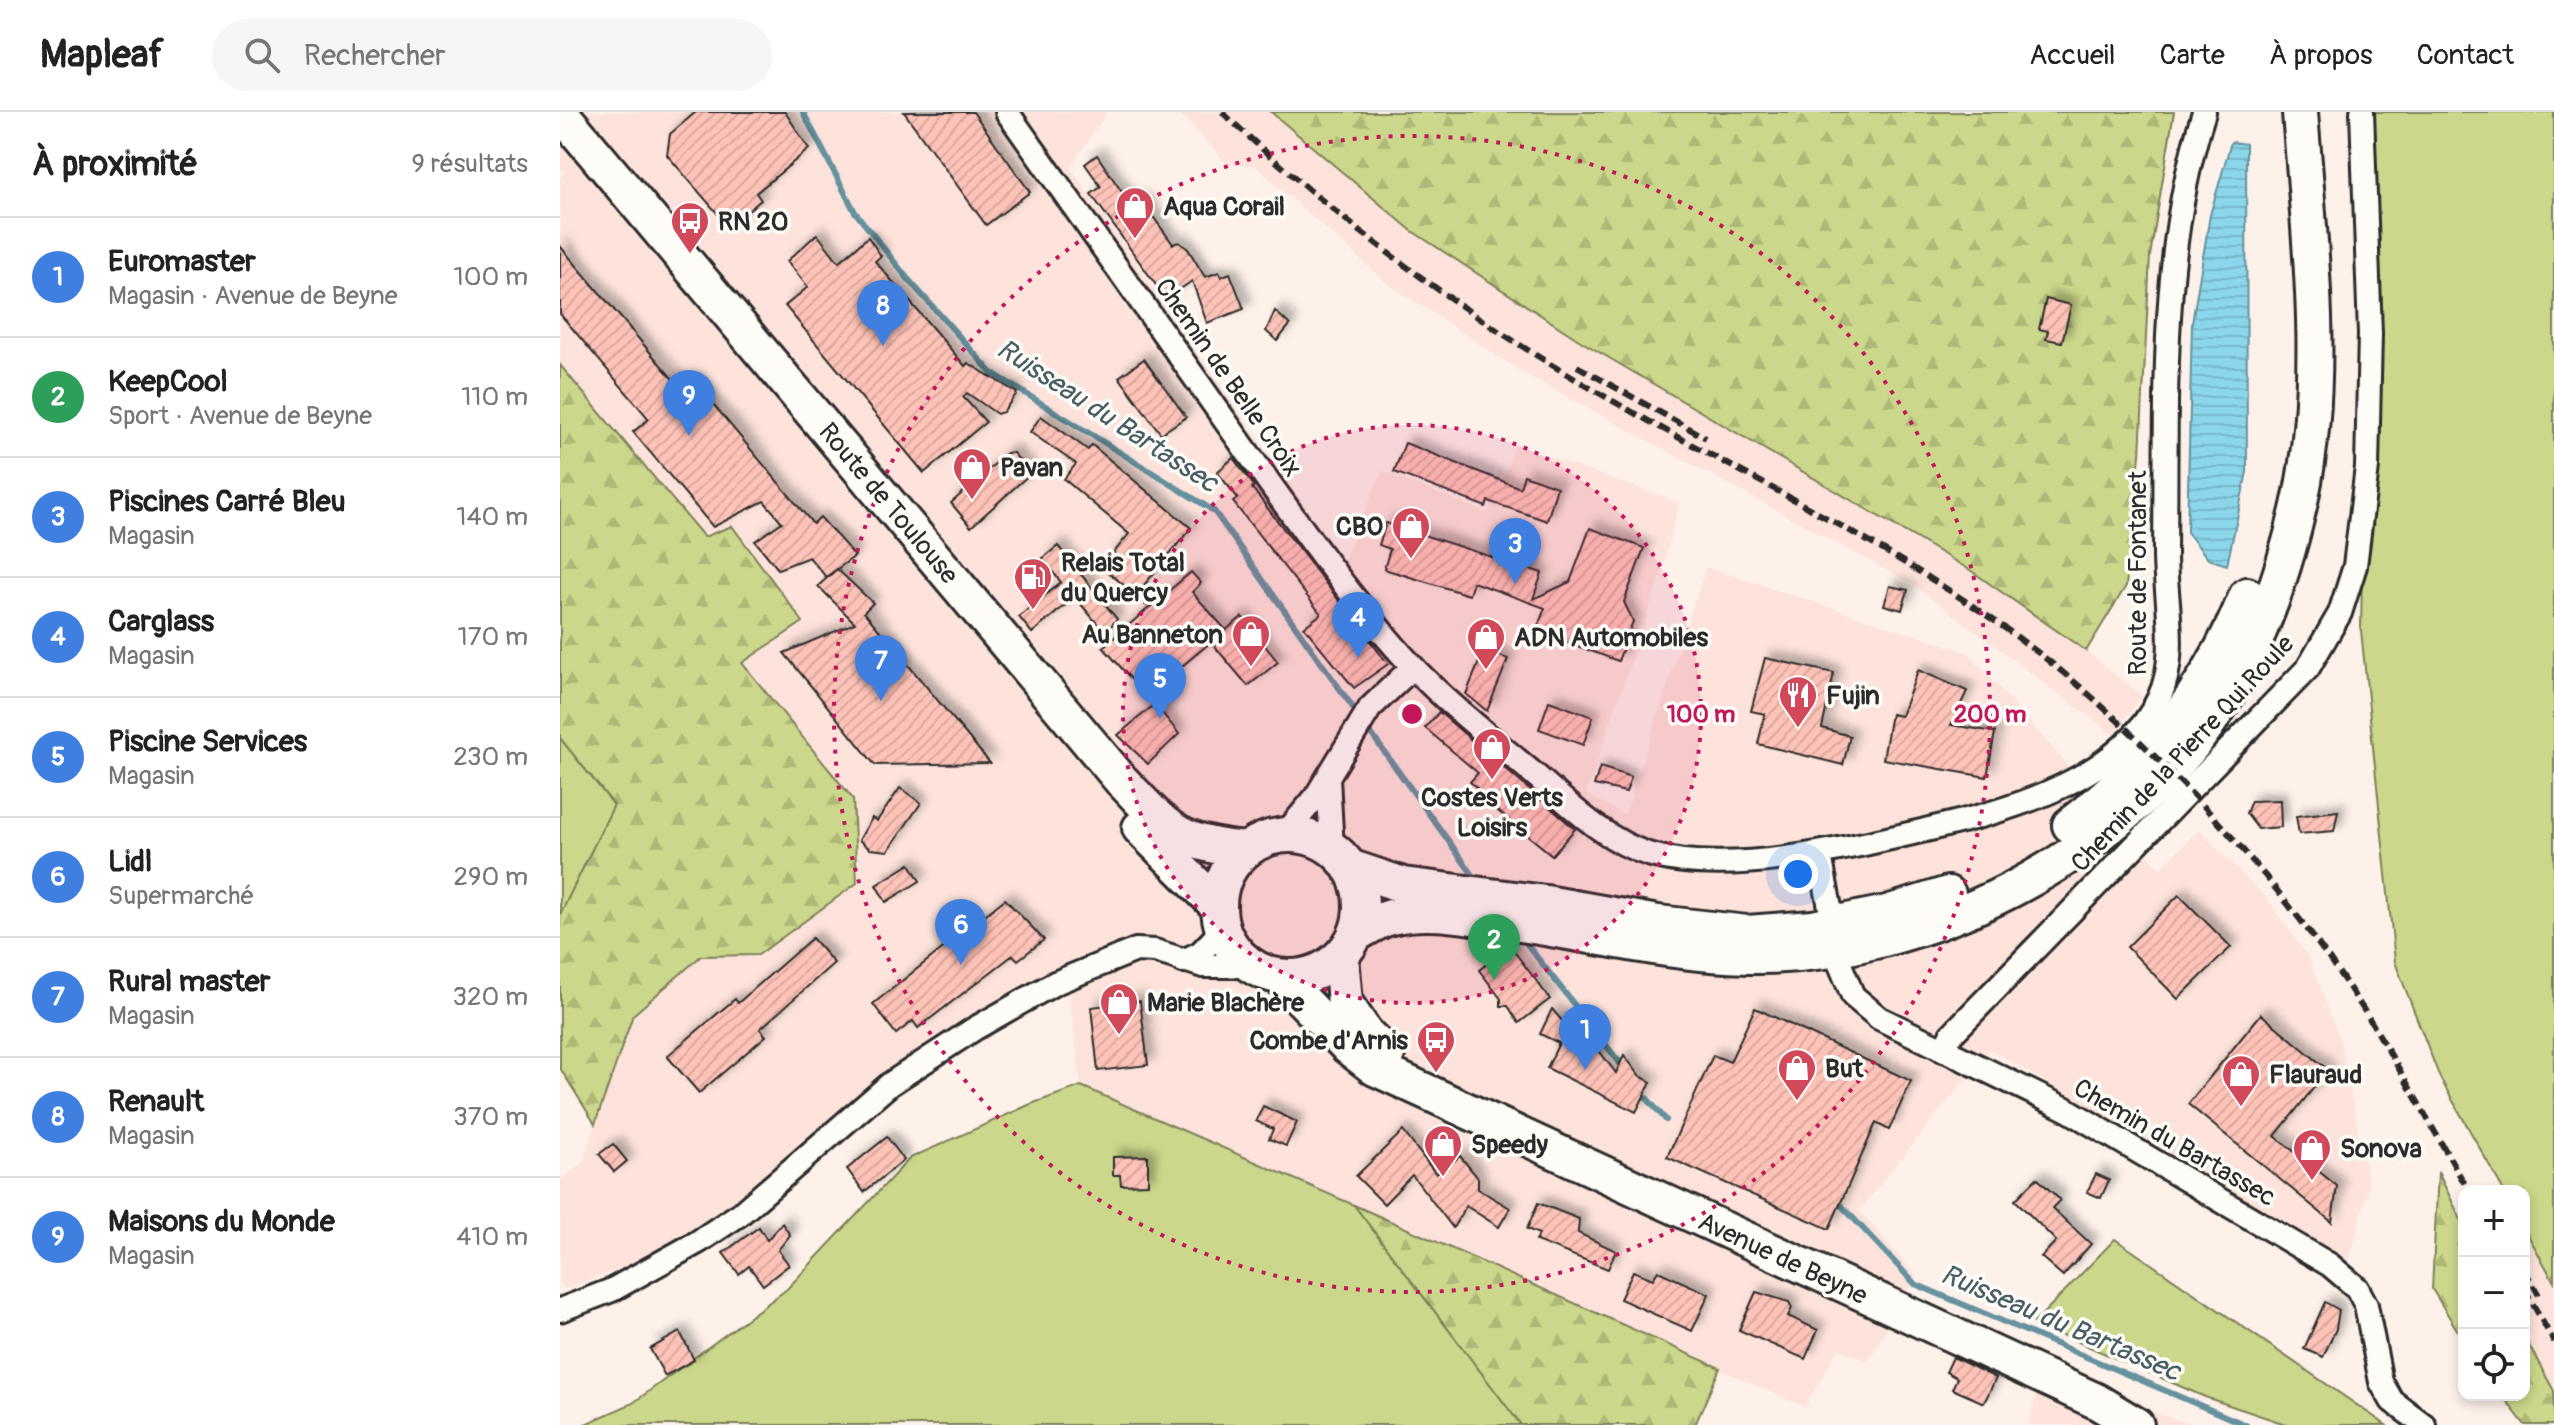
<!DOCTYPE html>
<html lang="fr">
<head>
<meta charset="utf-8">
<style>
  body { margin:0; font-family:Pangolin,sans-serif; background:#f6f6f6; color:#222 }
  .controls { position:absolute; right:24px; bottom:24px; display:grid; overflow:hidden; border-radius:16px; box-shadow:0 4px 12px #0003 }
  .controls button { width:72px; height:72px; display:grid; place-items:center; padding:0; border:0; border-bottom:2px solid #e0e0e0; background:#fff; color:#222; font:40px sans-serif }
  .you { position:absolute; left:1238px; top:762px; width:28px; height:28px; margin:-20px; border:6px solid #fff; border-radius:50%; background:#1a73e8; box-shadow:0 0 0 12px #1a73e833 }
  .badge { display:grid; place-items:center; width:52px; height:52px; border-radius:50%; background:#d1495b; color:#fff; font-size:26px; font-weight:700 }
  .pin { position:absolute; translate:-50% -66px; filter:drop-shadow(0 2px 4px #0008) }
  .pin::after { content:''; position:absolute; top:42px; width:28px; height:24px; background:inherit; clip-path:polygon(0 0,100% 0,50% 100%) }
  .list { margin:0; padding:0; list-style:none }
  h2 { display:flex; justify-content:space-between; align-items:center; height:104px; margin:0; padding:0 32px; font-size:34px }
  h2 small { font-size:26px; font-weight:400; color:#767676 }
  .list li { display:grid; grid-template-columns:52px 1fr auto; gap:24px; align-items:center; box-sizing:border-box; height:120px; padding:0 32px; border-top:2px solid #e0e0e0 }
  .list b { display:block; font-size:30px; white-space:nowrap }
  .list p { margin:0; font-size:26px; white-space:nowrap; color:#767676 }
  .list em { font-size:26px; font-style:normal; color:#767676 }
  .icon { flex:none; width:44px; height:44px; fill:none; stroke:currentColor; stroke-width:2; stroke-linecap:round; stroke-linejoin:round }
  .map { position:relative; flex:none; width:1994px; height:1313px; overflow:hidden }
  header { display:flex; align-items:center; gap:48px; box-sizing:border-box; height:112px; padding:0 40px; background:#fff; border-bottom:2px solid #e0e0e0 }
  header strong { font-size:38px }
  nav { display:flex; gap:44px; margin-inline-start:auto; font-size:28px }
  .search { width:560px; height:72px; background:#f6f6f6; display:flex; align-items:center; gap:20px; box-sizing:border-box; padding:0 28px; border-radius:44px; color:#767676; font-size:30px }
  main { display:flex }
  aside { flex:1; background:#fff }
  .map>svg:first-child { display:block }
  .built { fill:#fde3db }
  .green { fill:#cbd78a; stroke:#7b815a; stroke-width:2 }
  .forest { fill:url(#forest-firs); stroke:#7b815a; stroke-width:2 }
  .water { fill:url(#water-rules); stroke:#65929e; stroke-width:2 }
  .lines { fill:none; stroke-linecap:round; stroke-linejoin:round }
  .stream { stroke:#65929e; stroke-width:6 }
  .building { fill:url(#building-hatch); stroke:#2b2b2b; stroke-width:2; filter:url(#shadow) }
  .minor-casing { stroke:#2b2b2b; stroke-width:28 }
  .primary-casing { stroke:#2b2b2b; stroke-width:40 }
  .minor { stroke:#fdfcf7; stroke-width:22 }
  .primary { stroke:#fdfcf7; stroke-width:34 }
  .rail { stroke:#2b2b2b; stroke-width:6; stroke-dasharray:12 6; stroke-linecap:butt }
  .ring { fill:none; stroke:#c2185b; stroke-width:4; stroke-dasharray:4 8 }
  .labels { text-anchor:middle; stroke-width:7; stroke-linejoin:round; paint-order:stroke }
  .poi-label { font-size:26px; font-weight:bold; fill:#2b2b2b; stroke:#fdfcf7; text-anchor:start }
  .street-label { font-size:26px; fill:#2b2b2b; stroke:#fdfcf7 }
  .water-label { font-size:28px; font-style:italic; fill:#485e65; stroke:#fdfcf7 }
  .centre { fill:#c2185b; stroke:#fdfcf7; stroke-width:4 }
  .ring-label { font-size:24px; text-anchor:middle; font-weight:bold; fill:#c2185b; stroke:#fdfcf7; stroke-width:7; stroke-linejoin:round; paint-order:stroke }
</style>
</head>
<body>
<header>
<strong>Mapleaf</strong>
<div class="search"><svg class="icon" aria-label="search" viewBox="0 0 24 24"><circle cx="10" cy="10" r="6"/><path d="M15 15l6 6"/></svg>Rechercher</div>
<nav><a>Accueil</a><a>Carte</a><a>À propos</a><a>Contact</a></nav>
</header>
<main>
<aside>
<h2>À proximité<small>9 résultats</small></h2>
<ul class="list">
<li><span class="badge" style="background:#3f7fe0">1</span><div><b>Euromaster</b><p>Magasin · Avenue de Beyne</p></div><em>100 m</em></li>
<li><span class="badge" style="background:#2e9e5b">2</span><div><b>KeepCool</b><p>Sport · Avenue de Beyne</p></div><em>110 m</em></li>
<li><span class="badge" style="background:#3f7fe0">3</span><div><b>Piscines Carré Bleu</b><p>Magasin</p></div><em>140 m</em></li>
<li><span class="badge" style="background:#3f7fe0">4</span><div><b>Carglass</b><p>Magasin</p></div><em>170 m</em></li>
<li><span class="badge" style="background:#3f7fe0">5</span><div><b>Piscine Services</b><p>Magasin</p></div><em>230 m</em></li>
<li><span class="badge" style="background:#3f7fe0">6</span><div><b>Lidl</b><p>Supermarché</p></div><em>290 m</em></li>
<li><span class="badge" style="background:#3f7fe0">7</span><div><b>Rural master</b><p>Magasin</p></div><em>320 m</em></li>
<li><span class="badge" style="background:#3f7fe0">8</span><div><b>Renault</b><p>Magasin</p></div><em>370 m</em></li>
<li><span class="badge" style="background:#3f7fe0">9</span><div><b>Maisons du Monde</b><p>Magasin</p></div><em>410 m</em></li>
</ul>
</aside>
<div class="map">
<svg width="1994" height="1313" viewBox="0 0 1994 1313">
  <defs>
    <pattern id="forest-firs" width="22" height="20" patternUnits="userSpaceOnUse" patternTransform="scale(2)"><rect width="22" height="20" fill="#cbd78a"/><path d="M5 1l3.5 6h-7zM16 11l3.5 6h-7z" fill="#aeb977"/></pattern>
    <pattern id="water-rules" width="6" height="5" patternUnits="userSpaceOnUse" patternTransform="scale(2)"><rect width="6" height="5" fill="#8bd6eb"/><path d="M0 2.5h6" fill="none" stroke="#78b8ca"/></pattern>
    <pattern id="building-hatch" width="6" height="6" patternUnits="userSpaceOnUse" patternTransform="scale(2)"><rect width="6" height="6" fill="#fec3b8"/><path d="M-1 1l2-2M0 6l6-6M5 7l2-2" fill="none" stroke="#daa89e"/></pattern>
    <filter id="shadow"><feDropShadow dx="7" dy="-7" stdDeviation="4" flood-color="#0004"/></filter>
  </defs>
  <rect width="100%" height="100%" fill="#fdf1ea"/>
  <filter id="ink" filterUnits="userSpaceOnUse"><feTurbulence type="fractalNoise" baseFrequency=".0125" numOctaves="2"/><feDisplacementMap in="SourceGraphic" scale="16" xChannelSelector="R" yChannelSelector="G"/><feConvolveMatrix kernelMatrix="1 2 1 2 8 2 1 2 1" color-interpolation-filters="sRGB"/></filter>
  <g filter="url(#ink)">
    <!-- built -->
    <g class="built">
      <polygon points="0,0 547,0 510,55 783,450 822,359 928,401 956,333 1119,391 1102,459 1026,682 1065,703 1146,455 1407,540 1600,757 1639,718 1707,787 1749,847 1780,928 1809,1073 1789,1148 1430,937 1299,1098 1356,1164 1308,1249 1278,1237 1245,1295 521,974 508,874 350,968 89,1146 5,1177 0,1171 0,1069 23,1050 72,904 141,844 198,843 293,687 181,551 242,509 144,426 0,253 0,67 5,60 0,55"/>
      <polygon points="619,0 711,0 852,119 1022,230 1410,459 1526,539 1582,584 1554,623 1354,473 960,259 827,171 694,53 668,53"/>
      <polygon points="1964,1116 1994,1170 1994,1279 1964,1224"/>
      <polygon points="1484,1246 1596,1301 1634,1313 1469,1313"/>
    </g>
    <!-- green -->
    <g class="green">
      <polygon points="1814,0 1994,0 1994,1170 1964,1116 1964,1079 1944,1079 1880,966 1835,850 1801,518 1810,44"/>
      <polygon points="0,626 54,693 0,803"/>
      <polygon points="521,974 794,1093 961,1313 23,1313 73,1291 227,1177 350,1046 471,992"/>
      <polygon points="1555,1127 1826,1313 1728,1313 1645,1285 1474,1211"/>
    </g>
    <!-- forest -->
    <g class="forest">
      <polygon points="711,0 1614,0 1590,144 1580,343 1566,474 1526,539 1410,458 1022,230 852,119"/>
      <polygon points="0,253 144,425 172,414 243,510 182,551 293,687 297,771 198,843 141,844 73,903 35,1012 0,956 0,803 54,693 0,626"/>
      <polygon points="1878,1060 1904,1114 1904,1229 1872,1177"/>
      <polygon points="794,1093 1160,1256 1135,1313 961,1313"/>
      <polygon points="1964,1224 1994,1279 1994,1313 1965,1313 1942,1283 1964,1283"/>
    </g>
    <!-- water -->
    <polygon class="water" points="1671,30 1686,32 1687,360 1667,453 1648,447 1627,420 1632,211 1650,103"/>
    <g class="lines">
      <!-- stream -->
      <g class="stream">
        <polyline points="243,0 295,100 348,167 431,260 654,399 799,604"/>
        <polyline points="805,613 918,770"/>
        <polyline points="962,826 1060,951"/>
        <polyline points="1084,983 1106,1008"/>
        <polyline points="1280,1092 1355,1172 1686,1313"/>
      </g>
    </g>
    <!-- building -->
    <g class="building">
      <polygon points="136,0 225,0 249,37 196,81 201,88 177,108 172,101 163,108 107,43 110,22"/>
      <polygon points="344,0 413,0 470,80 426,113"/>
      <polygon points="537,43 572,95 581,88 613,132 619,130 628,137 645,165 659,160 661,165 670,161 684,197 647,211 632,169 606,187 531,82 541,75 525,52"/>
      <polygon points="257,122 279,150 308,125 321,144 315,149 405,254 408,251 457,281 443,300 437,302 407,281 403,285 426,310 364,361 225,194 248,175 227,149"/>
      <polygon points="0,134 122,278 133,268 253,412 260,405 295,444 266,465 249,445 218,457 195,429 222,410 204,389 153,415 73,320 89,307 0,202"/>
      <polygon points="1486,187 1511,193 1502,230 1486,227 1488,219 1479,217"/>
      <polygon points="715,199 730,213 717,229 706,219"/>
      <polygon points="584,247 626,305 601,322 559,265"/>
      <polygon points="481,304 528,338 532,333 631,416 576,483 542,455 569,422 504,367 516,352 470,320"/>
      <polygon points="845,331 960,376 964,363 997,375 987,409 928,389 926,395 834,360"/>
      <polygon points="447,341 453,341 471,361 411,415 391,391"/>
      <polygon points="673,346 694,374 692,376 828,552 794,576 744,515 761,502 673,390 678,386 657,360"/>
      <polygon points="826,411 982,461 973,487 1010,470 1030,416 1084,436 1064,490 1073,509 1058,549 976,519 985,496 913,470 909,483 824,457 830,437 819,433"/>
      <polygon points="498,434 557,507 545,521 515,485 472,521 459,505 501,470 482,447"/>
      <polygon points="277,457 313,491 304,500 430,651 315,653 224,541 295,511 258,474"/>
      <polygon points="631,460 641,471 632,480 666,518 682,505 718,550 688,574 651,530 586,584 543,535"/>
      <polygon points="1330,474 1348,478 1342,498 1324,493"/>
      <polygon points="924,538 948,547 927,599 906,582"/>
      <polygon points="1205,546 1274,561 1262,616 1290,624 1283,653 1198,632 1205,602 1191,599"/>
      <polygon points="1358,558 1407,579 1391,613 1435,620 1427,665 1323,647 1331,602 1341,604"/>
      <polygon points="989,589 1033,605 1023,633 979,617"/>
      <polygon points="595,592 619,622 588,652 558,623"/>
      <polygon points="879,600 1015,717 992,743 928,691 930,688 910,670 918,661 865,616"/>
      <polygon points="1040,655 1071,665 1066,680 1034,673"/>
      <polygon points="340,676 361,691 328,739 310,737 299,728 312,706 317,709"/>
      <polygon points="1720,688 1721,715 1698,717 1686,701 1691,689"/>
      <polygon points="1778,699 1774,719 1739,722 1736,704"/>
      <polygon points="350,752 360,769 326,790 316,773"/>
      <polygon points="1619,783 1671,835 1618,887 1567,835"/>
      <polygon points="445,787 484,828 458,848 453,843 358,916 353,909 336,922 313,892"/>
      <polygon points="252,826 274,851 200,917 206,924 139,981 107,944 175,887 178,891"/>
      <polygon points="950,834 990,887 959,911 948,894 941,894 941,887 919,858"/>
      <polygon points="580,889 588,953 538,959 531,895"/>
      <polygon points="1195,896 1351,969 1329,1018 1316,1011 1269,1117 1107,1045 1153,943 1170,950"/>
      <polygon points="992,897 1018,928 1037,936 1056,961 1064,943 1080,964 1091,970 1076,1000 987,956 999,931 980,922"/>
      <polygon points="1701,902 1768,958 1715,1024 1777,1074 1772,1110 1628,992"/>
      <polygon points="703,994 737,1010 726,1034 709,1027 713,1017 696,1009"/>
      <polygon points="843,1019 876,1062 900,1044 918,1066 918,1077 950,1096 939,1115 906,1094 893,1116 852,1063 824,1092 796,1064"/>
      <polygon points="327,1025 344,1048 304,1080 287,1057"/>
      <polygon points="53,1032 67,1049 54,1060 39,1042"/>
      <polygon points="588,1044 588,1072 561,1073 560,1063 553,1063 553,1045"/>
      <polygon points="1536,1062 1549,1068 1541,1086 1527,1080"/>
      <polygon points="1477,1066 1500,1088 1492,1096 1531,1132 1503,1164 1481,1145 1496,1129 1455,1088"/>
      <polygon points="978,1091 1019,1107 1018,1121 1056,1139 1048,1157 976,1129 979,1122 967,1117"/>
      <polygon points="222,1111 230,1123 218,1138 229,1153 203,1173 189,1154 179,1162 163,1141 199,1115 207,1128"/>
      <polygon points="1073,1159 1093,1167 1098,1159 1149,1182 1132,1219 1060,1187"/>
      <polygon points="1196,1180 1229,1190 1232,1196 1228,1204 1258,1218 1245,1247 1179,1218"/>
      <polygon points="1765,1190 1779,1198 1776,1217 1763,1245 1744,1237"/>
      <polygon points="120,1220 134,1248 105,1264 90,1237"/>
      <polygon points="1393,1245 1436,1266 1424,1291 1392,1277 1397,1266 1386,1260"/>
    </g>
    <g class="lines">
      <!-- minor casing -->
      <g class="minor-casing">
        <g id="minor">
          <path d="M447 0C526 111 604 223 683 334 737 409 790 487 853 555 890 594 934 628 974 662 1008 691 1044 728 1088 742 1170 766 1293 735 1374 716 1452 698 1562 666 1599 586 1620 542 1604 484 1605 437 1607 291 1599 141 1644 0"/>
          <polyline points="768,666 772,737"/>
          <polyline points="724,723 755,686 810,596 853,555"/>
          <polyline points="1260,743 1271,801"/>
          <polyline points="623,849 640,841 663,817"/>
          <polyline points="1279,850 1293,884 1319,906 1508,998 1770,1153 1797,1176 1806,1193 1821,1270 1832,1289 1864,1313"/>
          <polyline points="1383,938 1391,923 1748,556 1780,501 1795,454 1807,355 1810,222 1802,0"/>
          <polyline points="0,1198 52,1178 138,1130 180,1102 330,972 414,917 495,871 576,838 595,839 643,854 691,854"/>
        </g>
      </g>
      <!-- primary casing -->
      <g class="primary-casing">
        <g id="primary">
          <path d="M0 0 561 668C609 718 615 731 686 738"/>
          <path d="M1510 713C1589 653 1650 576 1687 483"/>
          <polyline points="580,716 659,795"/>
          <circle cx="730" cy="794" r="71"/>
          <polyline points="789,755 843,773 986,791 1098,811 1187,821 1253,816 1327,801 1388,782"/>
          <path d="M796 822C807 816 819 808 831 805 866 796 905 804 940 809 1023 820 1106 843 1189 844 1361 847 1559 746 1654 603 1697 538 1725 460 1741 385 1767 260 1749 125 1740 0"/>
          <polyline points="781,844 785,891 806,922 827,942"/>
          <polyline points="720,865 788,935 815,956 1536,1289 1576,1313"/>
        </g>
      </g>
      <!-- minor -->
      <use href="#minor" class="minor"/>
      <!-- primary -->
      <use href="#primary" class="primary"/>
      <!-- rail -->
      <g class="rail">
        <path d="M662 0C777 108 902 202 1039 281 1205 377 1388 457 1533 586 1638 680 1737 791 1812 911 1845 966 1876 1023 1909 1079"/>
        <polyline points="1017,254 1146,326"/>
        <polyline points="1964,1157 1980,1185"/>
        <polyline points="1964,1176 1994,1230"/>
      </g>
    </g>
  </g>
  <!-- distance rings -->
  <circle cx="852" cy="602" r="289" fill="#c2185b" fill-opacity=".12"/>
  <g class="ring">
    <circle cx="852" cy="602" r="289"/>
    <circle cx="852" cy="602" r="578"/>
  </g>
  <!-- icons -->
  <defs>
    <g id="shop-pin" transform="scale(2)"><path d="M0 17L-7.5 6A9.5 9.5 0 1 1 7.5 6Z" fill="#d1495b" stroke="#fdfcf7"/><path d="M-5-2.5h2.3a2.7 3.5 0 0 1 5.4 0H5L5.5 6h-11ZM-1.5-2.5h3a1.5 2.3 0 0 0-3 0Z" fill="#fff"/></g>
    <g id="bus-pin" transform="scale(2)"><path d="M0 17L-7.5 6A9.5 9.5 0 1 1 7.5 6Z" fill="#d1495b" stroke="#fdfcf7"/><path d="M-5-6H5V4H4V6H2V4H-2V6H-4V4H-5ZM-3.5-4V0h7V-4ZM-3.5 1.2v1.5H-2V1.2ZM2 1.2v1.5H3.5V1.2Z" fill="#fff"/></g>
    <g id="fuel-pin" transform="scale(2)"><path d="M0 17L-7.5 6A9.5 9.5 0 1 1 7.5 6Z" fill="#d1495b" stroke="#fdfcf7"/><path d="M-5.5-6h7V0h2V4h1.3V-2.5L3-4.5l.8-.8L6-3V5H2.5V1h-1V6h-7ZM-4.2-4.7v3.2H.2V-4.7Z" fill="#fff"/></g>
    <g id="restaurant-pin" transform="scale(2)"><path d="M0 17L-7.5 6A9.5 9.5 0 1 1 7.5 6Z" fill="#d1495b" stroke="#fdfcf7"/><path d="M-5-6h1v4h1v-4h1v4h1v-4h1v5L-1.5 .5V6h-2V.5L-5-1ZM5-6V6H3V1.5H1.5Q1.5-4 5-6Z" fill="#fff"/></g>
  </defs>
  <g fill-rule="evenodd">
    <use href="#shop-pin" x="575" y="94"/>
    <use href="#bus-pin" x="130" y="109"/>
    <use href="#shop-pin" x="412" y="355"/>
    <use href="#shop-pin" x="851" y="414"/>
    <use href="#fuel-pin" x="473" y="465"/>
    <use href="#shop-pin" x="691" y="522"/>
    <use href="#shop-pin" x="926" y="525"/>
    <use href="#restaurant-pin" x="1238" y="583"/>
    <use href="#shop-pin" x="932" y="635"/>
    <use href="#shop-pin" x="559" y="890"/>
    <use href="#bus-pin" x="876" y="928"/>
    <use href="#shop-pin" x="1237" y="956"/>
    <use href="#shop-pin" x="1681" y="962"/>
    <use href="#shop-pin" x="883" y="1032"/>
    <use href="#shop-pin" x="1752" y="1036"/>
  </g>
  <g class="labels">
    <!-- poi labels -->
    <g class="poi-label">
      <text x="603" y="103">Aqua Corail</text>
      <text x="158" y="118">RN 20</text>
      <text x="440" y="364">Pavan</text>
      <text x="823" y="423" text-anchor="end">CBO</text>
      <text x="501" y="459">Relais Total<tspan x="501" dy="30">du Quercy</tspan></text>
      <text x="663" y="531" text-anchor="end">Au Banneton</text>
      <text x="954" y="534">ADN Automobiles</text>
      <text x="1266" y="592">Fujin</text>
      <text x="932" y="694" text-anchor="middle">Costes Verts<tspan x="932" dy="30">Loisirs</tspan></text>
      <text x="587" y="899">Marie Blachère</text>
      <text x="848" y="937" text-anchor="end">Combe d'Arnis</text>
      <text x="1265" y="965">But</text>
      <text x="1709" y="971">Flauraud</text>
      <text x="911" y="1041">Speedy</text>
      <text x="1780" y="1045">Sonova</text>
    </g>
    <!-- street labels -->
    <g class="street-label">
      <text transform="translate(669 265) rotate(55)" y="9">Chemin de Belle Croix</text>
      <text transform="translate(329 391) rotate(50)" y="9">Route de Toulouse</text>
      <text transform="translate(1577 461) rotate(-90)" y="9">Route de Fontanet</text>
      <text transform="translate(1622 641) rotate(-47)" y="9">Chemin de la Pierre Qui Roule</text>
      <text transform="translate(1615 1030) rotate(30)" y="9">Chemin du Bartassec</text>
      <text transform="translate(1223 1146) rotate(25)" y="9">Avenue de Beyne</text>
    </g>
    <!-- water labels -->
    <g class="water-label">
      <text transform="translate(548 303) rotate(33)" y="10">Ruisseau du Bartassec</text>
      <text transform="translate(1501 1210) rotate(23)" y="10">Ruisseau du Bartassec</text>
    </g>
  </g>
  <circle cx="852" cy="602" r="12" class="centre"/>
  <g class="ring-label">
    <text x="1141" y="610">100 m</text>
    <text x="1430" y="610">200 m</text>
  </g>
</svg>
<div class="controls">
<button>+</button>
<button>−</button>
<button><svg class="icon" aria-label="locate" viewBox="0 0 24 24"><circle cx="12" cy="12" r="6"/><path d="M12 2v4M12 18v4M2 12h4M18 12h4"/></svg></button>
</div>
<div class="you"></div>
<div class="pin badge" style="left:1025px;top:958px;background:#3f7fe0">1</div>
<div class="pin badge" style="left:934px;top:868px;background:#2e9e5b">2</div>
<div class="pin badge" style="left:955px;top:472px;background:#3f7fe0">3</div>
<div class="pin badge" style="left:798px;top:546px;background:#3f7fe0">4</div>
<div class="pin badge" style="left:600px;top:607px;background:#3f7fe0">5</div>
<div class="pin badge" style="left:401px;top:853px;background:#3f7fe0">6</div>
<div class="pin badge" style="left:321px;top:589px;background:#3f7fe0">7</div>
<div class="pin badge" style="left:323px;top:234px;background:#3f7fe0">8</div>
<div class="pin badge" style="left:129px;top:324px;background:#3f7fe0">9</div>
</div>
</main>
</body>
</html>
